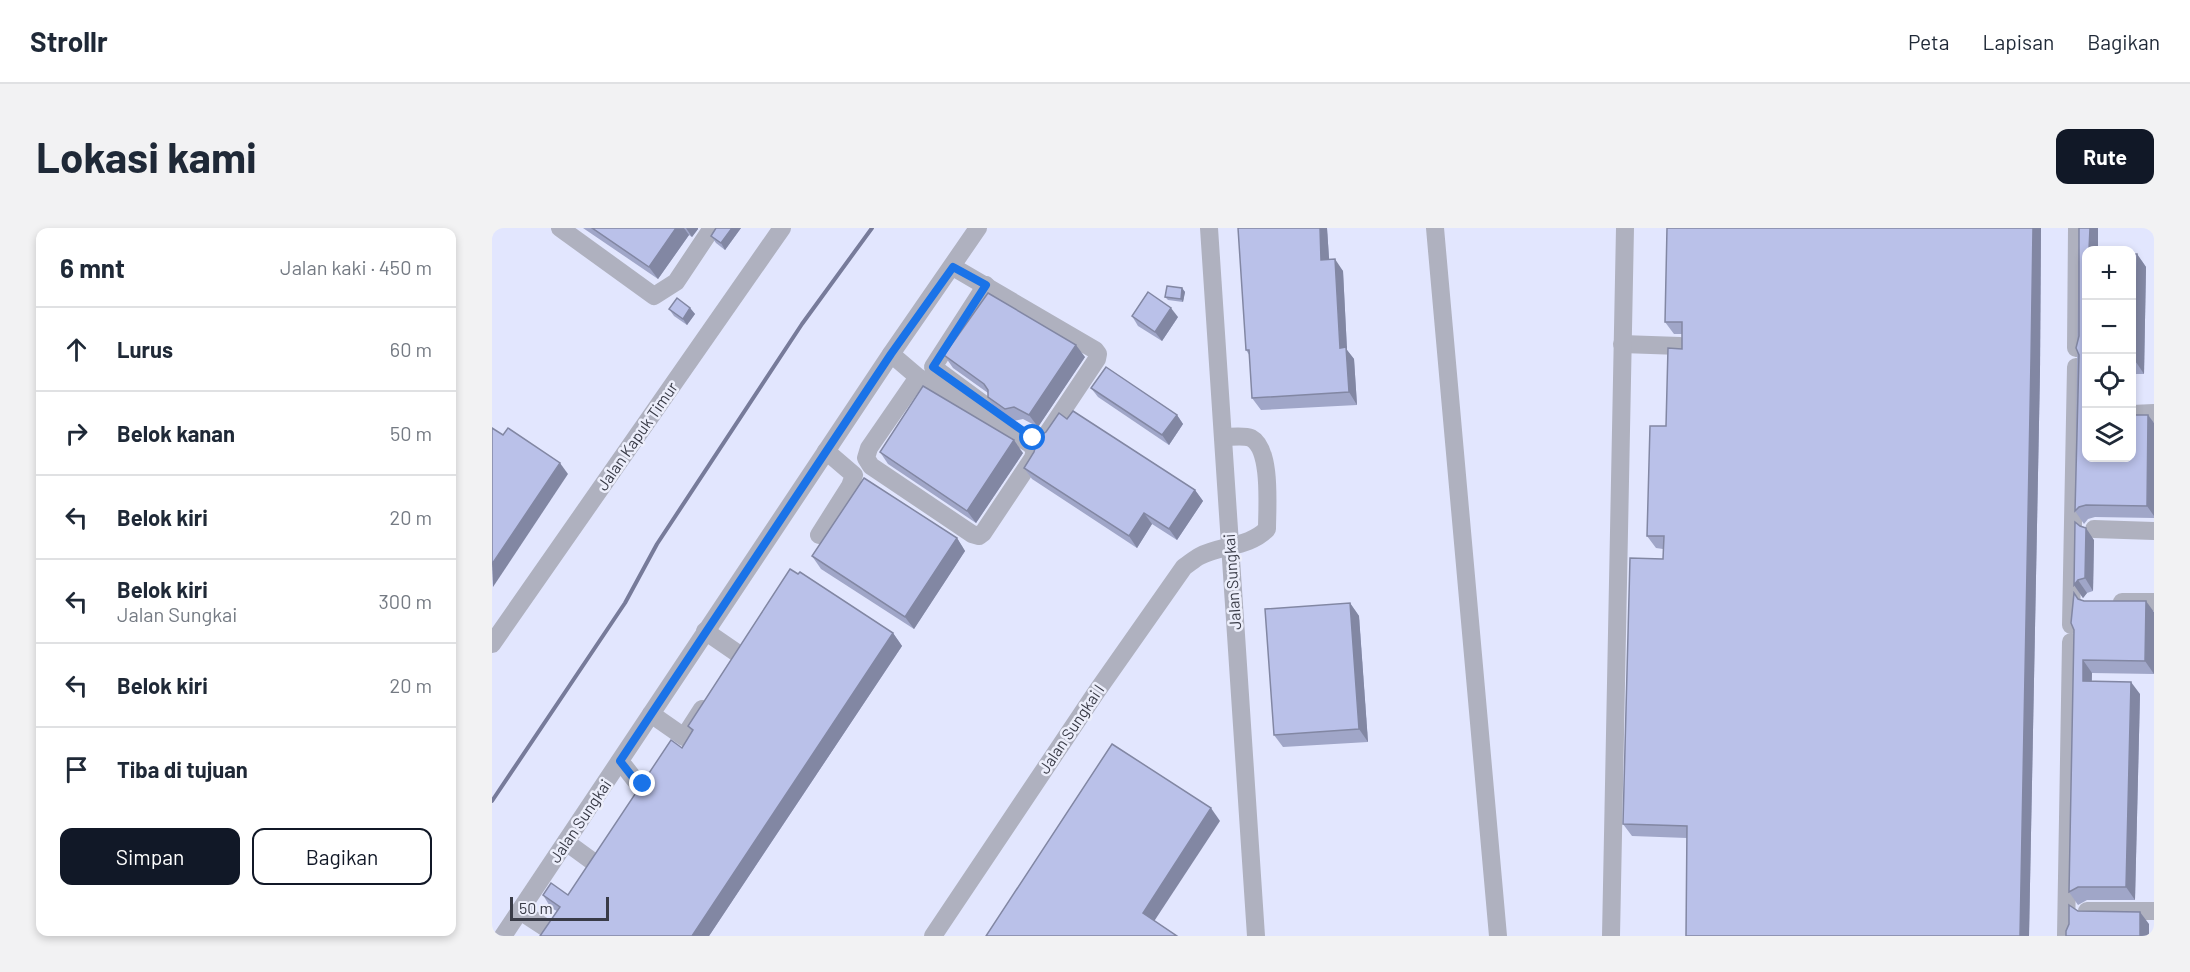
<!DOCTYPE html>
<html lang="id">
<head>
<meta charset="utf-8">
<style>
  body { margin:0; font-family:Barlow,sans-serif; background:#f2f2f3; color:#1f2937 }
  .controls { position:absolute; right:18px; top:18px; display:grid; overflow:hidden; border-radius:12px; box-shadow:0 3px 9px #0003 }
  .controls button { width:54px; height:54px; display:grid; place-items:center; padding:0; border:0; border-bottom:2px solid #e0e1e3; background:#fff; color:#1f2937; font:30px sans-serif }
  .scale { position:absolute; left:18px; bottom:15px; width:99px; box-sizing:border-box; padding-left:6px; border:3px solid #393b47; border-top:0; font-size:16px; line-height:21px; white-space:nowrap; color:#393b47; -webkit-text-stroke:4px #eceefb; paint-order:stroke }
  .stop { position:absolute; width:18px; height:18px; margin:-14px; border:4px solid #1a73e8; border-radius:50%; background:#fff }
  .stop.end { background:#1a73e8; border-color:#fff; box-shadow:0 2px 6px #0008 }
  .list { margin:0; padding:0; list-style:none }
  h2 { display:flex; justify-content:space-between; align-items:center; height:78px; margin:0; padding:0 24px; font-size:26px }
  h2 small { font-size:20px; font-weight:400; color:#747a83 }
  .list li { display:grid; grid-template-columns:39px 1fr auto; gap:18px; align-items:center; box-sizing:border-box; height:84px; padding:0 24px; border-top:2px solid #e0e1e3 }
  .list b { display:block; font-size:22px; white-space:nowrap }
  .list p { margin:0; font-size:20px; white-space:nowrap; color:#747a83 }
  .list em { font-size:20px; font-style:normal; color:#747a83 }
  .actions { display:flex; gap:12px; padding:18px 24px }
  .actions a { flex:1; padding:14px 0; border:2px solid #111827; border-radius:12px; text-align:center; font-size:21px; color:#111827 }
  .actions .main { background:#111827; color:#fff }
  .icon { flex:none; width:33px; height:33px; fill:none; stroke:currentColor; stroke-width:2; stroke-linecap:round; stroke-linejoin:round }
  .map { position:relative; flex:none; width:1662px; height:708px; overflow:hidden; border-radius:12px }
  header { display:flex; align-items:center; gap:36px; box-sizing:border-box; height:84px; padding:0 30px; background:#fff; border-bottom:2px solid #e0e1e3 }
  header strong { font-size:28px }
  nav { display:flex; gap:33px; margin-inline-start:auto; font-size:21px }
  .intro { display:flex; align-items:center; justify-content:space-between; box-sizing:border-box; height:144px; padding:0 36px }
  h1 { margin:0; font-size:42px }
  .button { padding:15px 27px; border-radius:12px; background:#111827; color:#fff; font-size:21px; font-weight:700 }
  main { display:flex; gap:36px; padding:0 36px }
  aside { flex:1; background:#fff; border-radius:12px; box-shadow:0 3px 9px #0003 }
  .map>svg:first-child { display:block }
  .built { fill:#e2e6fe; fill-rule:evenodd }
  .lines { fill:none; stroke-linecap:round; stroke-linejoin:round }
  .stream { stroke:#777b9a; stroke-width:4 }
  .minor { stroke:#afb1bf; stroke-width:18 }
  .wall { fill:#a0a6c8 }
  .shaded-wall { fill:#8287a3 }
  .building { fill:#bac1e9; stroke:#8287a3; stroke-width:1.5 }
  .route { stroke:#1a73e8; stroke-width:8 }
  .labels { text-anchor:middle; stroke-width:5; stroke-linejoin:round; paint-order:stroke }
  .street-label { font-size:16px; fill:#393b47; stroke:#eceefb }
</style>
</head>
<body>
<header>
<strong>Strollr</strong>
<nav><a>Peta</a><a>Lapisan</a><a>Bagikan</a></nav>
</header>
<div class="intro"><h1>Lokasi kami</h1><a class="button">Rute</a></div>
<main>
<aside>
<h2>6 mnt<small>Jalan kaki · 450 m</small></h2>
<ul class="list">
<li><svg class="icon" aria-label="ahead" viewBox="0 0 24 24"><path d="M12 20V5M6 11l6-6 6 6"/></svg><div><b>Lurus</b></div><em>60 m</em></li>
<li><svg class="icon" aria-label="right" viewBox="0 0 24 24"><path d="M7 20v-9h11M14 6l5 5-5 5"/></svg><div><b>Belok kanan</b></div><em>50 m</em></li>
<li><svg class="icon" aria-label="left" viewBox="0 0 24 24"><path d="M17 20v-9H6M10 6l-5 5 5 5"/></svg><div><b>Belok kiri</b></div><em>20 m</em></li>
<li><svg class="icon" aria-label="left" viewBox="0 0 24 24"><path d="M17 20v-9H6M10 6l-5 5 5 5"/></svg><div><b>Belok kiri</b><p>Jalan Sungkai</p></div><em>300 m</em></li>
<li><svg class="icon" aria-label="left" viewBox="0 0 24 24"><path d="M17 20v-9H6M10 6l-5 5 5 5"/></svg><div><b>Belok kiri</b></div><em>20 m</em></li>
<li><svg class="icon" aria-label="arrive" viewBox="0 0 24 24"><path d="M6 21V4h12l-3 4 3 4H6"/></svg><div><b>Tiba di tujuan</b></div></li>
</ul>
<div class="actions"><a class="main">Simpan</a><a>Bagikan</a></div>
</aside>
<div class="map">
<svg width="1662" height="708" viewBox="0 0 1662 708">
  <rect width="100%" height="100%" fill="#eceefb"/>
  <!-- built -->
  <path class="built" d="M0 0H1662V708H0ZM1594 22H1640V230H1594Z"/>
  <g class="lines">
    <!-- stream -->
    <polyline class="stream" points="0,573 133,375 165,316 310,96 380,0"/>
    <!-- minor -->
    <g class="minor">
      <polyline points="68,0 162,68 184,54 220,0"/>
      <polyline points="717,0 764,708"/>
      <polyline points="943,0 1006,708"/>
      <polyline points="461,39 603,122 606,126 605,131 555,206"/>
      <polyline points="494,57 441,139 494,178"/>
      <polyline points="1130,116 1188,118"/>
      <polyline points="1584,120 1585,0"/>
      <polyline points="399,126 426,149 538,216 543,222 541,230 491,305 487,308 480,306 379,238 374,230 377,220 426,149"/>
      <polyline points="1640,186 1662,185"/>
      <polyline points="1602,301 1662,303"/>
      <polyline points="327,307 358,258 362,247 334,223"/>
      <polyline points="1630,374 1662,374"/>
      <polyline points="1579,397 1584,139"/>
      <polyline points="213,403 245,425"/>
      <polyline points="0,416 290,0"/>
      <polyline points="159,486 192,509 210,481"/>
      <polyline points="128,533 143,552 151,556"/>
      <polyline points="74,614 100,633"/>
      <polyline points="28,683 54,700"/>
      <polyline points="1595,683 1662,683"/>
      <polyline points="11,708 399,126 486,0"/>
      <path d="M441 708 605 463 692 339C697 336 702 331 708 328 729 317 758 319 775 301 775 279 780 221 759 210 752 207 739 209 731 209"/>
      <polyline points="1119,708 1133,0"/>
      <polyline points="1574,708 1579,414"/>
    </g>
  </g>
  <!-- wall -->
  <g class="wall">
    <polygon points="91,0 206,0 206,1 200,9 197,7 166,51"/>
    <polygon points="224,0 249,0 233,22 224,15 219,8"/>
    <polygon points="835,0 837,31 851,43 855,122 862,131 865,177 769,182 760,170 758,128 754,122"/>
    <polygon points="1175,0 1549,0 1548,143 1537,708 1194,708 1195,610 1140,608 1131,596 1171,331 1171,321 1164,320 1155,308 1174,198 1190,121 1190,106 1182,106 1173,94"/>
    <polygon points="1587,0 1606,0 1606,22 1594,22 1594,230 1656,187 1662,195 1662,290 1603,289 1596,291 1592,296 1583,283"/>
    <polygon points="1640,26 1645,26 1654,39 1652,146 1640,146"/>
    <polygon points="690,60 693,64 691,74 676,72 673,69"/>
    <polygon points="198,80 203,86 195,97 182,88 177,81"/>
    <polygon points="640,88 686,89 670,113 646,98"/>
    <polygon points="452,127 593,129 546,199 531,191 522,193 504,182 496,169 496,165 461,140"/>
    <polygon points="599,160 685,187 691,196 677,217 606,169"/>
    <polygon points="575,191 703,262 711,273 685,312 660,296 645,320 540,251 532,240 542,224"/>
    <polygon points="388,224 531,225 484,295 396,236"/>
    <polygon points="465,310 473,323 422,401 329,341 320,328"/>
    <polygon points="1602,312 1601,363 1595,365 1591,370 1582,357"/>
    <polygon points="1586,371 1592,373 1654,373 1662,446 1600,445 1600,453 1648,466 1643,672 1595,672 1586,677 1577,664"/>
    <polygon points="858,375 867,388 876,514 791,519 782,507"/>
    <polygon points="401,405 410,418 217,708 48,708 65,683 59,680 51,667 76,667 190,520 200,504 196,498"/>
  </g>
  <!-- shaded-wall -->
  <g class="shaded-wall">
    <polygon points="184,0 192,0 197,7 166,51 157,39"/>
    <polygon points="194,0 206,0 206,1 200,9"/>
    <polygon points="240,0 249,0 233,22 229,15"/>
    <polygon points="828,0 835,0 838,44 829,32"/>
    <polygon points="1541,0 1549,0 1548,143 1537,708 1528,708"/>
    <polygon points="1598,0 1606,0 1606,22 1597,22"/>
    <polygon points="1645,26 1654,39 1652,146 1644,134"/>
    <polygon points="843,31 851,43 855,122 862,131 865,177 857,164 848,120"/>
    <polygon points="690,60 693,64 691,74 689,71"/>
    <polygon points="198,80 203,86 195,97 191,91"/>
    <polygon points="679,80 686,89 670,113 663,104"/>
    <polygon points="584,117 593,129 546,199 537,187"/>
    <polygon points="685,187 691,196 677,217 670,207"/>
    <polygon points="1656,187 1662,195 1662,288 1655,278"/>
    <polygon points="522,212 531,225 484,295 475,283"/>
    <polygon points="68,235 76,246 1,359 0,336"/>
    <polygon points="703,262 711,273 685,312 677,301"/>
    <polygon points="652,285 660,296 645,320 637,308"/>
    <polygon points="1594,300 1602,312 1601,363 1593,350"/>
    <polygon points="465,310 473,323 422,401 413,389"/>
    <polygon points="1586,352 1595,365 1591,370 1582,357"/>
    <polygon points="1654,373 1662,384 1662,446 1653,433"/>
    <polygon points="858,375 867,388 876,514 867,501"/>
    <polygon points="401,405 410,418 217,708 200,708"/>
    <polygon points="1591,432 1600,445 1599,466 1591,453"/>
    <polygon points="1639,454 1648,466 1643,672 1634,659"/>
    <polygon points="719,580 728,593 659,698 651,685"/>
    <polygon points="1648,684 1657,696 1657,708 1648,708"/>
  </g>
  <!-- building -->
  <g class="building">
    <polygon points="100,0 184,0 157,39"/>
    <polygon points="224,0 240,0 229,15 219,8"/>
    <polygon points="746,0 828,0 829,32 843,31 848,120 854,119 857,164 760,170 757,122 754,122"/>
    <polygon points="1175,0 1541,0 1539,131 1528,708 1194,708 1195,598 1131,596 1138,330 1171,331 1172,308 1155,308 1158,198 1174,198 1176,120 1190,121 1190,94 1173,94"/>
    <polygon points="1587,0 1598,0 1597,22 1594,22 1594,230 1640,230 1640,187 1656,187 1655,278 1594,277 1587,279 1583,283 1587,127 1584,120 1587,108"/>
    <polygon points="1640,26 1645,26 1644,134 1640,134"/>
    <polygon points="675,58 690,60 689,71 673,69"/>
    <polygon points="656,64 679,80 663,104 640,88"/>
    <polygon points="496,65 584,117 537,187 522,179 513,181 496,169 496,162 492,156 452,127"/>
    <polygon points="185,70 198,80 191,91 177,81"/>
    <polygon points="614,139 685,187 670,207 599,160"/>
    <polygon points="431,158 522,212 475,283 388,224"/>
    <polygon points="581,183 703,262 677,301 652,285 637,308 532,240 542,224 546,209 554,204 567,185 575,191"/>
    <polygon points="0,200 11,207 16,200 68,235 0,336"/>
    <polygon points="372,250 465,310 413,389 320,328"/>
    <polygon points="1583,294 1588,298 1594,300 1593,350 1586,352 1582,357"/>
    <polygon points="298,341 306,346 308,344 401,405 200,708 48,708 68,679 51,667 59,655 76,667 179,512 190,520 201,502 196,498"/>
    <polygon points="1582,365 1586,371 1592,373 1654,373 1653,433 1591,432 1591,453 1639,454 1634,659 1586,659 1577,664 1582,402 1579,395"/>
    <polygon points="858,375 867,501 782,507 773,381"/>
    <polygon points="620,516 719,580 651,685 685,708 494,708"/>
    <polygon points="1577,677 1586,683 1648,684 1648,708 1574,708 1574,703 1577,696"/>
  </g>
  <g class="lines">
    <!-- route -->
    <polyline class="route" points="151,556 143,552 128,533 399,126 461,39 494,57 441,139 541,210"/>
  </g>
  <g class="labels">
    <!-- street labels -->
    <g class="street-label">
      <text transform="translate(145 208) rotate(-55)" y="6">Jalan Kapuk Timur</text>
      <text transform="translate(740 354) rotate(-94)" y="6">Jalan Sungkai</text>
      <text transform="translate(579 501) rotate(-56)" y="6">Jalan Sungkai I</text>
      <text transform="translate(88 593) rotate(-56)" y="6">Jalan Sungkai</text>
    </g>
  </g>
</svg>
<div class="controls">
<button>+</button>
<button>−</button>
<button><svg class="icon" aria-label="locate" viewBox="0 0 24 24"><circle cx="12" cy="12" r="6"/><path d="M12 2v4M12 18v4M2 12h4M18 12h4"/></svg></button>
<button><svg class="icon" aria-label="layers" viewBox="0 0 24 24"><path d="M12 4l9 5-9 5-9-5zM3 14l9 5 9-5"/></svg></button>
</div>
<div class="scale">50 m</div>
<div class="stop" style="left:541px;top:210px"></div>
<div class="stop end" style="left:151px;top:556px"></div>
</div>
</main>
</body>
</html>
